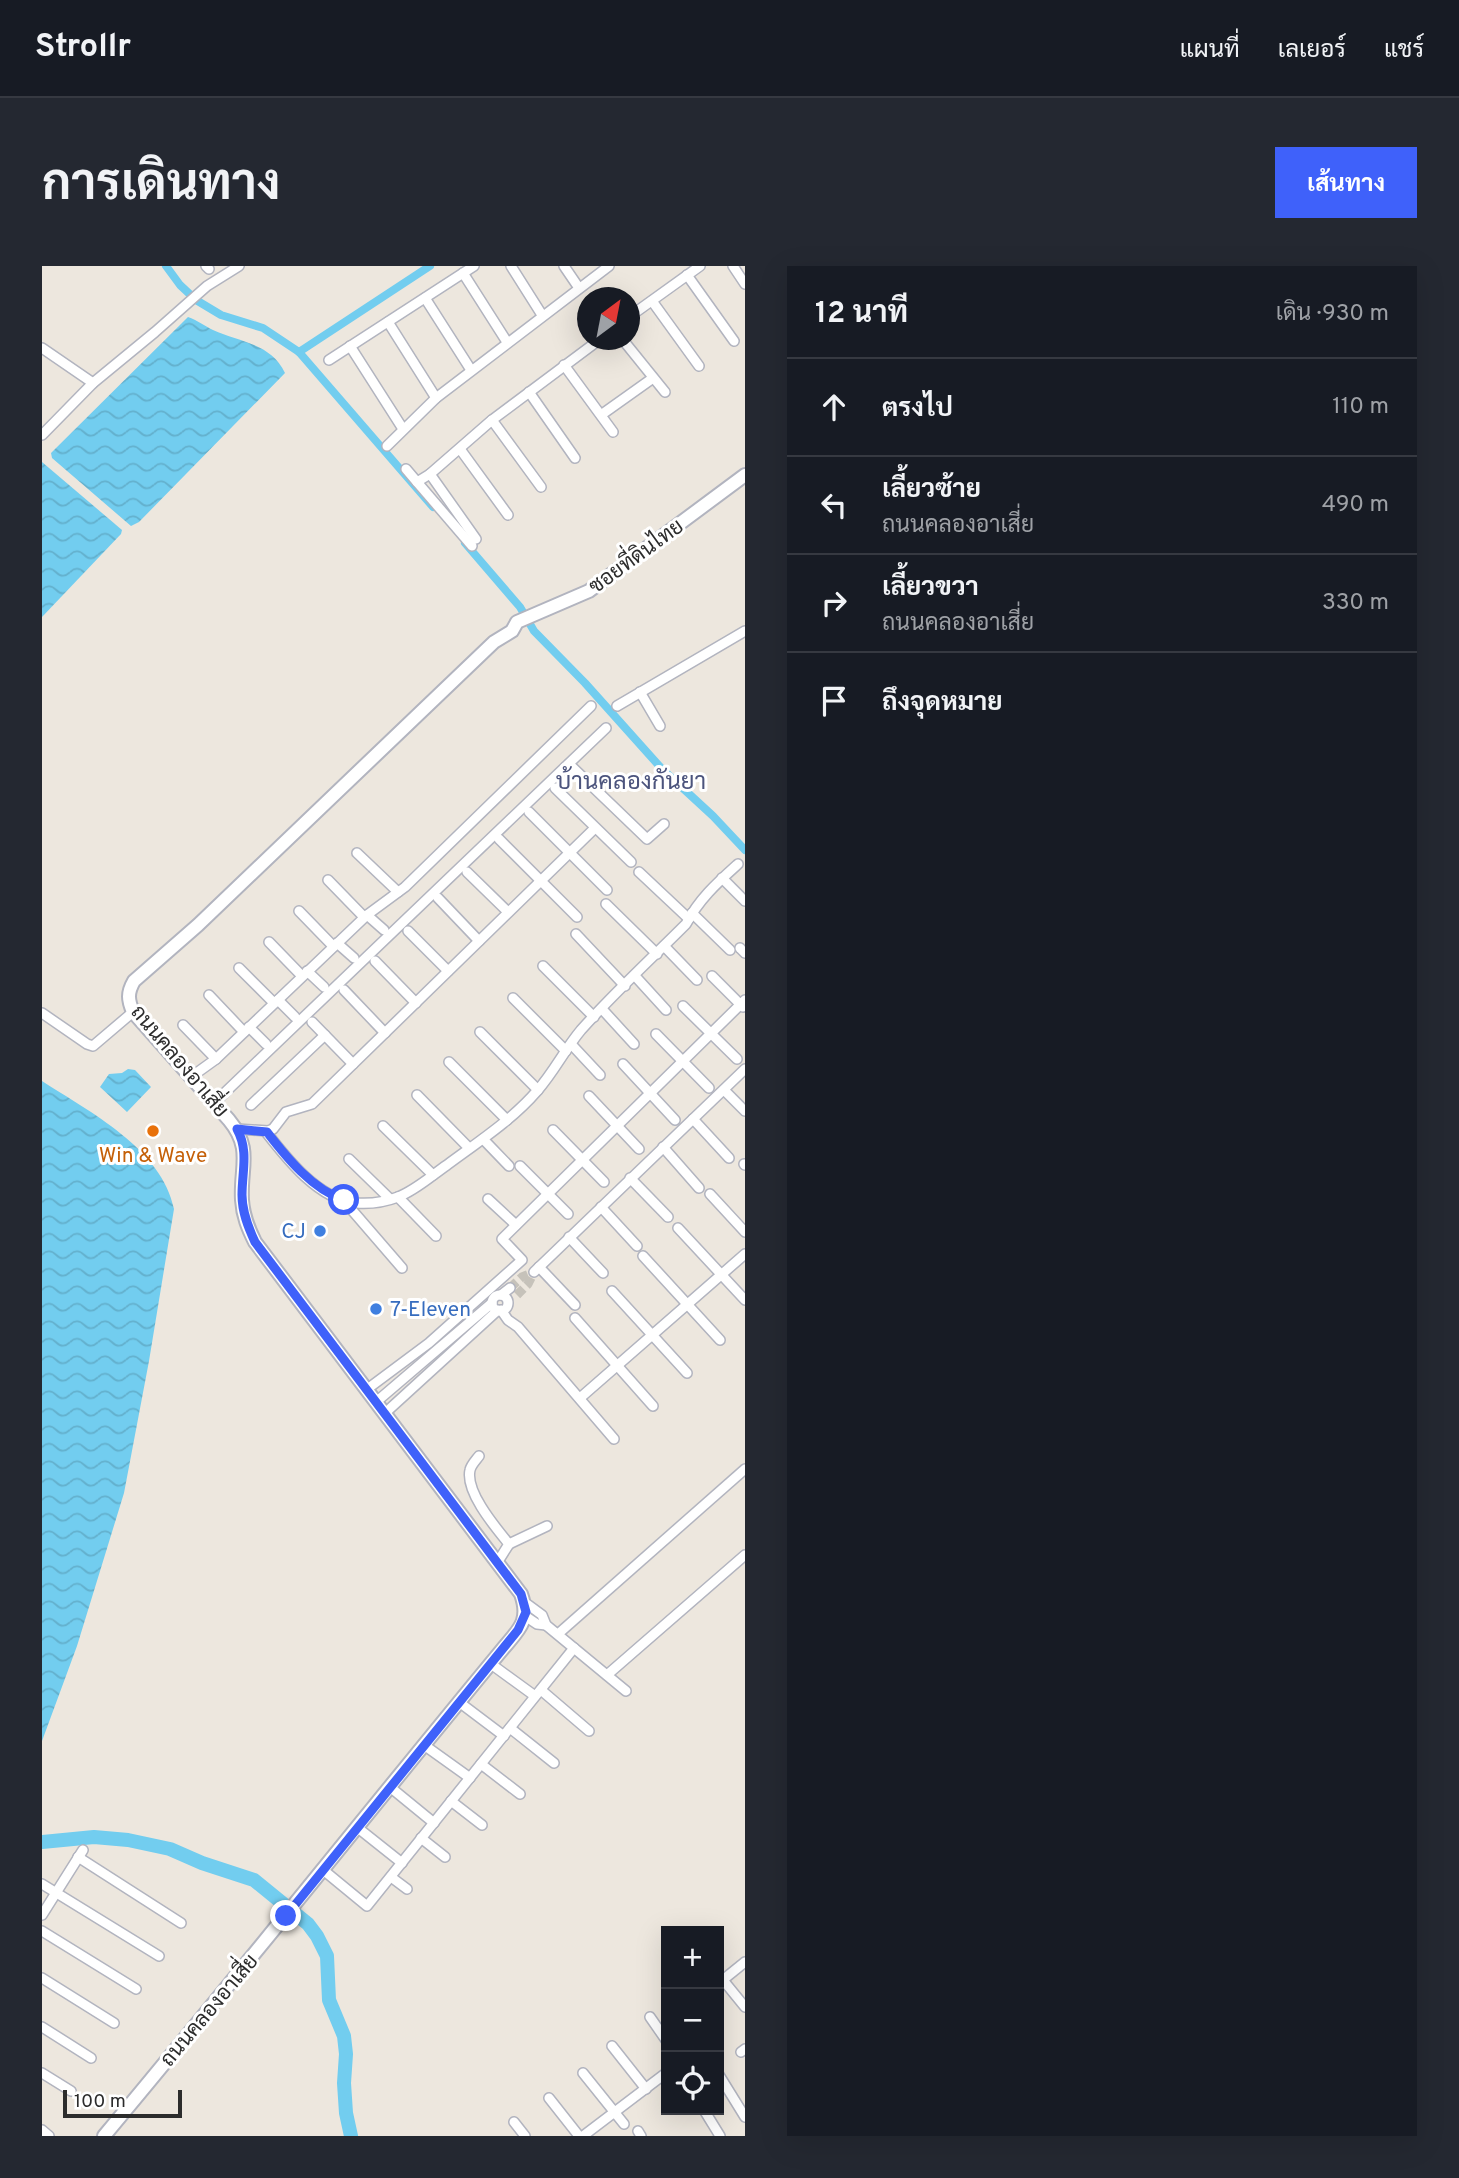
<!DOCTYPE html>
<html lang="th">
<head>
<meta charset="utf-8">
<style>
  body { margin:0; font-family:Overpass,Sarabun,sans-serif; background:#242831; color:#f1f3f6 }
  .controls { position:absolute; right:21px; bottom:21px; display:grid; overflow:hidden; border-radius:0px; box-shadow:0 7px 28px #0002 }
  .controls button { width:63px; height:63px; display:grid; place-items:center; padding:0; border:0; border-bottom:2px solid #363941; background:#171b24; color:#f1f3f6; font:35px sans-serif }
  .compass { position:absolute; left:535px; top:21px; width:63px; height:63px; border-radius:50%; background:#171b24; box-shadow:0 7px 28px #0002; rotate:32deg }
  .scale { position:absolute; left:21px; bottom:18px; width:119px; box-sizing:border-box; padding-left:7px; border:4px solid #2c2c2c; border-top:0; font-size:19px; line-height:24px; white-space:nowrap; color:#2c2c2c; -webkit-text-stroke:5px #fff; paint-order:stroke }
  .stop { position:absolute; width:21px; height:21px; margin:-16px; border:5px solid #3f61fa; border-radius:50%; background:#fff }
  .stop.end { background:#3f61fa; border-color:#fff; box-shadow:0 2px 7px #0008 }
  .list { margin:0; padding:0; list-style:none }
  h2 { display:flex; justify-content:space-between; align-items:center; height:91px; margin:0; padding:0 28px; font-size:30px }
  h2 small { font-size:23px; font-weight:400; color:#9ea1a6 }
  .list li { display:grid; grid-template-columns:46px 1fr auto; gap:21px; align-items:center; box-sizing:border-box; height:98px; padding:0 28px; border-top:2px solid #363941 }
  .list b { display:block; font-size:26px; white-space:nowrap }
  .list p { margin:0; font-size:23px; white-space:nowrap; color:#9ea1a6 }
  .list em { font-size:23px; font-style:normal; color:#9ea1a6 }
  .icon { flex:none; width:38px; height:38px; fill:none; stroke:currentColor; stroke-width:2; stroke-linecap:round; stroke-linejoin:round }
  .map { position:relative; flex:none; width:703px; height:1870px; overflow:hidden; border-radius:0px }
  header { display:flex; align-items:center; gap:42px; box-sizing:border-box; height:98px; padding:0 35px; background:#171b24; border-bottom:2px solid #363941 }
  header strong { font-size:33px }
  nav { display:flex; gap:38px; margin-inline-start:auto; font-size:24px }
  .intro { display:flex; align-items:center; justify-content:space-between; box-sizing:border-box; height:168px; padding:0 42px }
  h1 { margin:0; font-size:49px }
  .button { padding:18px 32px; border-radius:0px; background:#3f61fa; color:#fff; font-size:24px; font-weight:700 }
  main { display:flex; gap:42px; padding:0 42px }
  aside { flex:1; background:#171b24; border-radius:0px; box-shadow:0 7px 28px #0002 }
  .map>svg:first-child { display:block }
  .water { fill:url(#water-waves) }
  .lines { fill:none; stroke-linecap:round; stroke-linejoin:round }
  .canal { stroke:#72cdef; stroke-width:8 }
  .river { stroke:#72cdef; stroke-width:14 }
  .street-tunnel { stroke:#c6c2ba; stroke-width:9; stroke-dasharray:9 4.5; stroke-linecap:butt }
  .street-casing { stroke:#b2b4bf; stroke-width:12 }
  .secondary-casing { stroke:#b2b4bf; stroke-width:16 }
  .street { stroke:#fff; stroke-width:9 }
  .secondary { stroke:#fff; stroke-width:12 }
  .route { stroke:#3f61fa; stroke-width:9 }
  .food-dot { fill:#e8710a; stroke:#fff; stroke-width:2.5 }
  .shop-dot { fill:#3f7fe0; stroke:#fff; stroke-width:2.5 }
  .labels { text-anchor:middle; stroke-width:6; stroke-linejoin:round; paint-order:stroke }
  .street-label { font-size:21px; fill:#2c2c2c; stroke:#fff }
  .food-label { font-size:21px; fill:#c56008; stroke:#fff }
  .shop-label { font-size:21px; fill:#366cbe; stroke:#fff; text-anchor:end }
  .quarter-label { font-size:24px; fill:#4c547d; stroke:#fff }
</style>
</head>
<body>
<header>
<strong>Strollr</strong>
<nav><a>แผนที่</a><a>เลเยอร์</a><a>แชร์</a></nav>
</header>
<div class="intro"><h1>การเดินทาง</h1><a class="button">เส้นทาง</a></div>
<main>
<div class="map">
<svg width="703" height="1870" viewBox="0 0 703 1870">
  <defs>
    <pattern id="water-waves" width="16" height="10" patternUnits="userSpaceOnUse" patternTransform="scale(1.75)"><rect width="16" height="10" fill="#72cdef"/><path d="M0 5q4-4 8 0t8 0" fill="none" stroke="#63b0cd"/></pattern>
  </defs>
  <rect width="100%" height="100%" fill="#ede7de"/>
  <!-- water -->
  <g class="water">
    <path d="M146 51C155 54 163 60 171 64 197 76 229 77 243 107L97 256 89 260 10 192 9 187Z"/>
    <polygon points="0,196 80,264 79,268 0,351"/>
    <polygon points="86,803 93,804 109,821 85,846 58,821 67,808 80,807"/>
    <path d="M0 815C48 846 120 883 132 943L107 1095 82 1227 35 1380 0 1475Z"/>
  </g>
  <g class="lines">
    <!-- canal -->
    <g class="canal">
      <polyline points="124,0 138,19 154,34 179,49 221,62 257,86 391,241"/>
      <polyline points="257,86 388,0"/>
      <polyline points="423,277 478,341 492,365 543,417 620,503 671,550 703,584"/>
    </g>
    <!-- river -->
    <polyline class="river" points="0,1576 52,1571 86,1574 128,1583 160,1597 212,1614 266,1658 275,1670 285,1690 287,1734 302,1770 304,1788 302,1817 304,1847 309,1870"/>
    <!-- street-tunnel -->
    <g class="street-tunnel">
      <polyline points="468,1022 480,1011 492,1006"/>
      <polyline points="475,1029 486,1018 492,1006"/>
    </g>
    <!-- street casing -->
    <g class="street-casing">
      <g id="street">
        <polyline points="164,0 167,3"/>
        <polyline points="469,0 500,49"/>
        <polyline points="522,0 537,22"/>
        <polyline points="691,0 703,18"/>
        <polyline points="421,7 465,76"/>
        <polyline points="645,9 692,75"/>
        <polyline points="383,32 429,104"/>
        <polyline points="610,35 657,100"/>
        <polyline points="587,51 658,0"/>
        <polyline points="346,56 394,132"/>
        <polyline points="581,74 623,126"/>
        <polyline points="308,80 361,163"/>
        <polyline points="0,82 51,117"/>
        <polyline points="287,94 432,0"/>
        <polyline points="522,99 571,166"/>
        <polyline points="487,126 533,192"/>
        <polyline points="559,149 611,112"/>
        <polyline points="450,154 499,221"/>
        <polyline points="0,169 51,117 113,66 165,20 197,0"/>
        <polyline points="345,180 394,132 567,0"/>
        <polyline points="418,183 466,249"/>
        <polyline points="364,203 375,216 388,208"/>
        <polyline points="375,216 430,280"/>
        <polyline points="434,273 388,208 450,154 557,74"/>
        <polyline points="598,426 618,460"/>
        <polyline points="575,440 703,365"/>
        <polyline points="527,498 605,573 622,558"/>
        <polyline points="513,522 589,596"/>
        <polyline points="487,546 565,624"/>
        <polyline points="457,573 535,651"/>
        <polyline points="315,587 356,626"/>
        <polyline points="425,606 466,646"/>
        <polyline points="597,606 647,653"/>
        <polyline points="680,612 703,635"/>
        <polyline points="286,614 322,651"/>
        <polyline points="396,632 437,675"/>
        <polyline points="564,638 615,688"/>
        <polyline points="257,645 291,680"/>
        <polyline points="650,647 688,684"/>
        <polyline points="325,649 342,664"/>
        <polyline points="366,665 406,705"/>
        <polyline points="534,668 583,720"/>
        <polyline points="227,676 260,710"/>
        <polyline points="295,677 312,692"/>
        <polyline points="622,680 655,714"/>
        <polyline points="698,682 703,687"/>
        <polyline points="333,695 374,737"/>
        <polyline points="501,700 552,751"/>
        <polyline points="197,702 232,737"/>
        <polyline points="265,705 282,721"/>
        <polyline points="593,710 624,744"/>
        <polyline points="670,710 701,741"/>
        <polyline points="302,724 343,767"/>
        <polyline points="167,729 202,766"/>
        <polyline points="471,732 524,785"/>
        <polyline points="236,734 253,751"/>
        <polyline points="641,740 695,793"/>
        <polyline points="560,743 592,778"/>
        <polyline points="0,747 45,778 51,780 91,746"/>
        <polyline points="270,756 311,798"/>
        <polyline points="141,759 174,793"/>
        <polyline points="207,761 224,778"/>
        <polyline points="438,766 496,824"/>
        <polyline points="614,768 667,822"/>
        <polyline points="529,778 558,809"/>
        <polyline points="407,796 465,854"/>
        <polyline points="581,798 633,854"/>
        <polyline points="149,811 174,793 325,649 363,621 549,440"/>
        <polyline points="682,824 703,845"/>
        <polyline points="375,829 427,882"/>
        <polyline points="547,830 597,883"/>
        <polyline points="172,837 564,462"/>
        <polyline points="209,839 283,769"/>
        <polyline points="651,853 687,892"/>
        <polyline points="341,860 391,909"/>
        <polyline points="195,863 226,865 231,863 244,846 270,838 553,562"/>
        <polyline points="511,864 562,916"/>
        <path d="M224 866C245 893 277 934 314 937 327 938 343 936 356 931 374 924 389 910 405 899 436 876 470 854 495 825 512 806 523 783 539 764 572 727 609 693 644 658 657 633 675 617 696 598"/>
        <polyline points="441,873 467,900"/>
        <polyline points="621,881 657,922"/>
        <polyline points="307,893 348,933"/>
        <polyline points="702,898 703,899"/>
        <polyline points="478,900 526,948"/>
        <polyline points="588,912 626,951"/>
        <polyline points="668,928 703,966"/>
        <polyline points="356,931 394,970"/>
        <polyline points="446,933 474,959"/>
        <polyline points="303,936 360,1002"/>
        <polyline points="559,941 595,980"/>
        <polyline points="636,962 703,1034"/>
        <polyline points="527,971 561,1007"/>
        <polyline points="601,990 678,1074"/>
        <polyline points="497,1001 533,1039"/>
        <polyline points="492,1006 703,803"/>
        <polyline points="570,1025 645,1107"/>
        <polyline points="459,1029 468,1022"/>
        <circle cx="458" cy="1037" r="8"/>
        <polyline points="459,1044 466,1054 476,1061 572,1173"/>
        <polyline points="533,1052 611,1140"/>
        <polyline points="324,1124 387,1077 480,994 460,973 703,734"/>
        <polyline points="538,1132 703,988"/>
        <polyline points="334,1136 450,1037"/>
        <polyline points="342,1148 456,1044"/>
        <path d="M437 1190C434 1194 429 1199 428 1204 423 1226 454 1262 467 1278L455 1297"/>
        <polyline points="467,1278 505,1260"/>
        <polyline points="481,1335 500,1349 504,1359 584,1425"/>
        <polyline points="483,1350 495,1358 504,1359"/>
        <polyline points="516,1368 703,1203"/>
        <polyline points="449,1398 493,1430"/>
        <polyline points="565,1409 703,1289"/>
        <polyline points="499,1424 547,1465"/>
        <polyline points="417,1436 462,1470"/>
        <polyline points="468,1462 512,1497"/>
        <polyline points="382,1479 428,1512"/>
        <polyline points="439,1498 478,1528"/>
        <polyline points="348,1521 392,1557"/>
        <polyline points="409,1535 440,1559"/>
        <polyline points="316,1562 360,1597"/>
        <polyline points="379,1572 403,1591"/>
        <polyline points="36,1591 139,1657"/>
        <polyline points="280,1603 325,1640 532,1382"/>
        <polyline points="349,1611 365,1623"/>
        <polyline points="0,1618 117,1690"/>
        <polyline points="0,1649 41,1584"/>
        <polyline points="0,1665 94,1723"/>
        <polyline points="0,1712 72,1757"/>
        <polyline points="681,1714 703,1741"/>
        <polyline points="677,1717 703,1696"/>
        <polyline points="608,1751 624,1774"/>
        <polyline points="0,1761 49,1792"/>
        <polyline points="570,1780 604,1823"/>
        <polyline points="699,1786 703,1783"/>
        <polyline points="0,1807 29,1825"/>
        <polyline points="541,1807 582,1858"/>
        <polyline points="677,1809 703,1851"/>
        <polyline points="507,1832 537,1870"/>
        <polyline points="662,1844 678,1870"/>
        <polyline points="472,1856 483,1870"/>
        <polyline points="0,1864 7,1870"/>
        <polyline points="596,1865 599,1870"/>
        <polyline points="541,1870 624,1807"/>
      </g>
    </g>
    <!-- secondary casing -->
    <g class="secondary-casing">
      <path id="secondary" d="M62 1870C196 1710 326 1546 459 1385 476 1364 489 1356 479 1328L213 976C206 962 201 950 200 934 198 901 211 883 187 854L91 746C86 734 85 727 92 715L156 659 452 376 470 365 475 356 547 325 703 209"/>
    </g>
    <!-- street -->
    <use href="#street" class="street"/>
    <!-- secondary -->
    <use href="#secondary" class="secondary"/>
  </g>
  <g class="lines">
    <!-- route -->
    <path class="route" d="M244 1650 476 1364 484 1346 479 1328 213 976C206 961 200 946 200 929 200 905 207 885 195 863L225 866C245 892 270 923 302 934"/>
  </g>
  <!-- markers -->
  <circle class="food-dot" cx="111" cy="865" r="7"/>
  <g class="shop-dot">
    <circle cx="278" cy="965" r="7"/>
    <circle cx="334" cy="1043" r="7"/>
  </g>
  <g class="labels">
    <!-- street labels -->
    <g class="street-label">
      <text transform="translate(594 290) rotate(-36)" y="7">ซอยที่ดินไทย</text>
      <text transform="translate(138 795) rotate(50)" y="7">ถนนคลองอาเสี่ย</text>
      <text transform="translate(167 1744) rotate(-50)" y="7">ถนนคลองอาเสี่ย</text>
    </g>
    <!-- food labels -->
    <g class="food-label">
      <text x="111" y="896">Win &amp; Wave</text>
    </g>
    <!-- shop labels -->
    <g class="shop-label">
      <text x="264" y="972">CJ</text>
      <text x="348" y="1050" text-anchor="start">7-Eleven</text>
    </g>
    <!-- quarter labels -->
    <g class="quarter-label">
      <text x="589" y="523">บ้านคลองกันยา</text>
    </g>
  </g>
</svg>
<div class="controls">
<button>+</button>
<button>−</button>
<button><svg class="icon" aria-label="locate" viewBox="0 0 24 24"><circle cx="12" cy="12" r="6"/><path d="M12 2v4M12 18v4M2 12h4M18 12h4"/></svg></button>
</div>
<svg class="compass" viewBox="-18 -18 36 36"><path d="M0-13l5 13h-10z" fill="#e53935"/><path d="M0 13l5-13h-10z" fill="#9ea1a6"/></svg>
<div class="scale">100 m</div>
<div class="stop" style="left:302px;top:934px"></div>
<div class="stop end" style="left:244px;top:1650px"></div>
</div>
<aside>
<h2>12 นาที<small>เดิน · 930 m</small></h2>
<ul class="list">
<li><svg class="icon" aria-label="ahead" viewBox="0 0 24 24"><path d="M12 20V5M6 11l6-6 6 6"/></svg><div><b>ตรงไป</b></div><em>110 m</em></li>
<li><svg class="icon" aria-label="left" viewBox="0 0 24 24"><path d="M17 20v-9H6M10 6l-5 5 5 5"/></svg><div><b>เลี้ยวซ้าย</b><p>ถนนคลองอาเสี่ย</p></div><em>490 m</em></li>
<li><svg class="icon" aria-label="right" viewBox="0 0 24 24"><path d="M7 20v-9h11M14 6l5 5-5 5"/></svg><div><b>เลี้ยวขวา</b><p>ถนนคลองอาเสี่ย</p></div><em>330 m</em></li>
<li><svg class="icon" aria-label="arrive" viewBox="0 0 24 24"><path d="M6 21V4h12l-3 4 3 4H6"/></svg><div><b>ถึงจุดหมาย</b></div></li>
</ul>
</aside>
</main>
</body>
</html>
